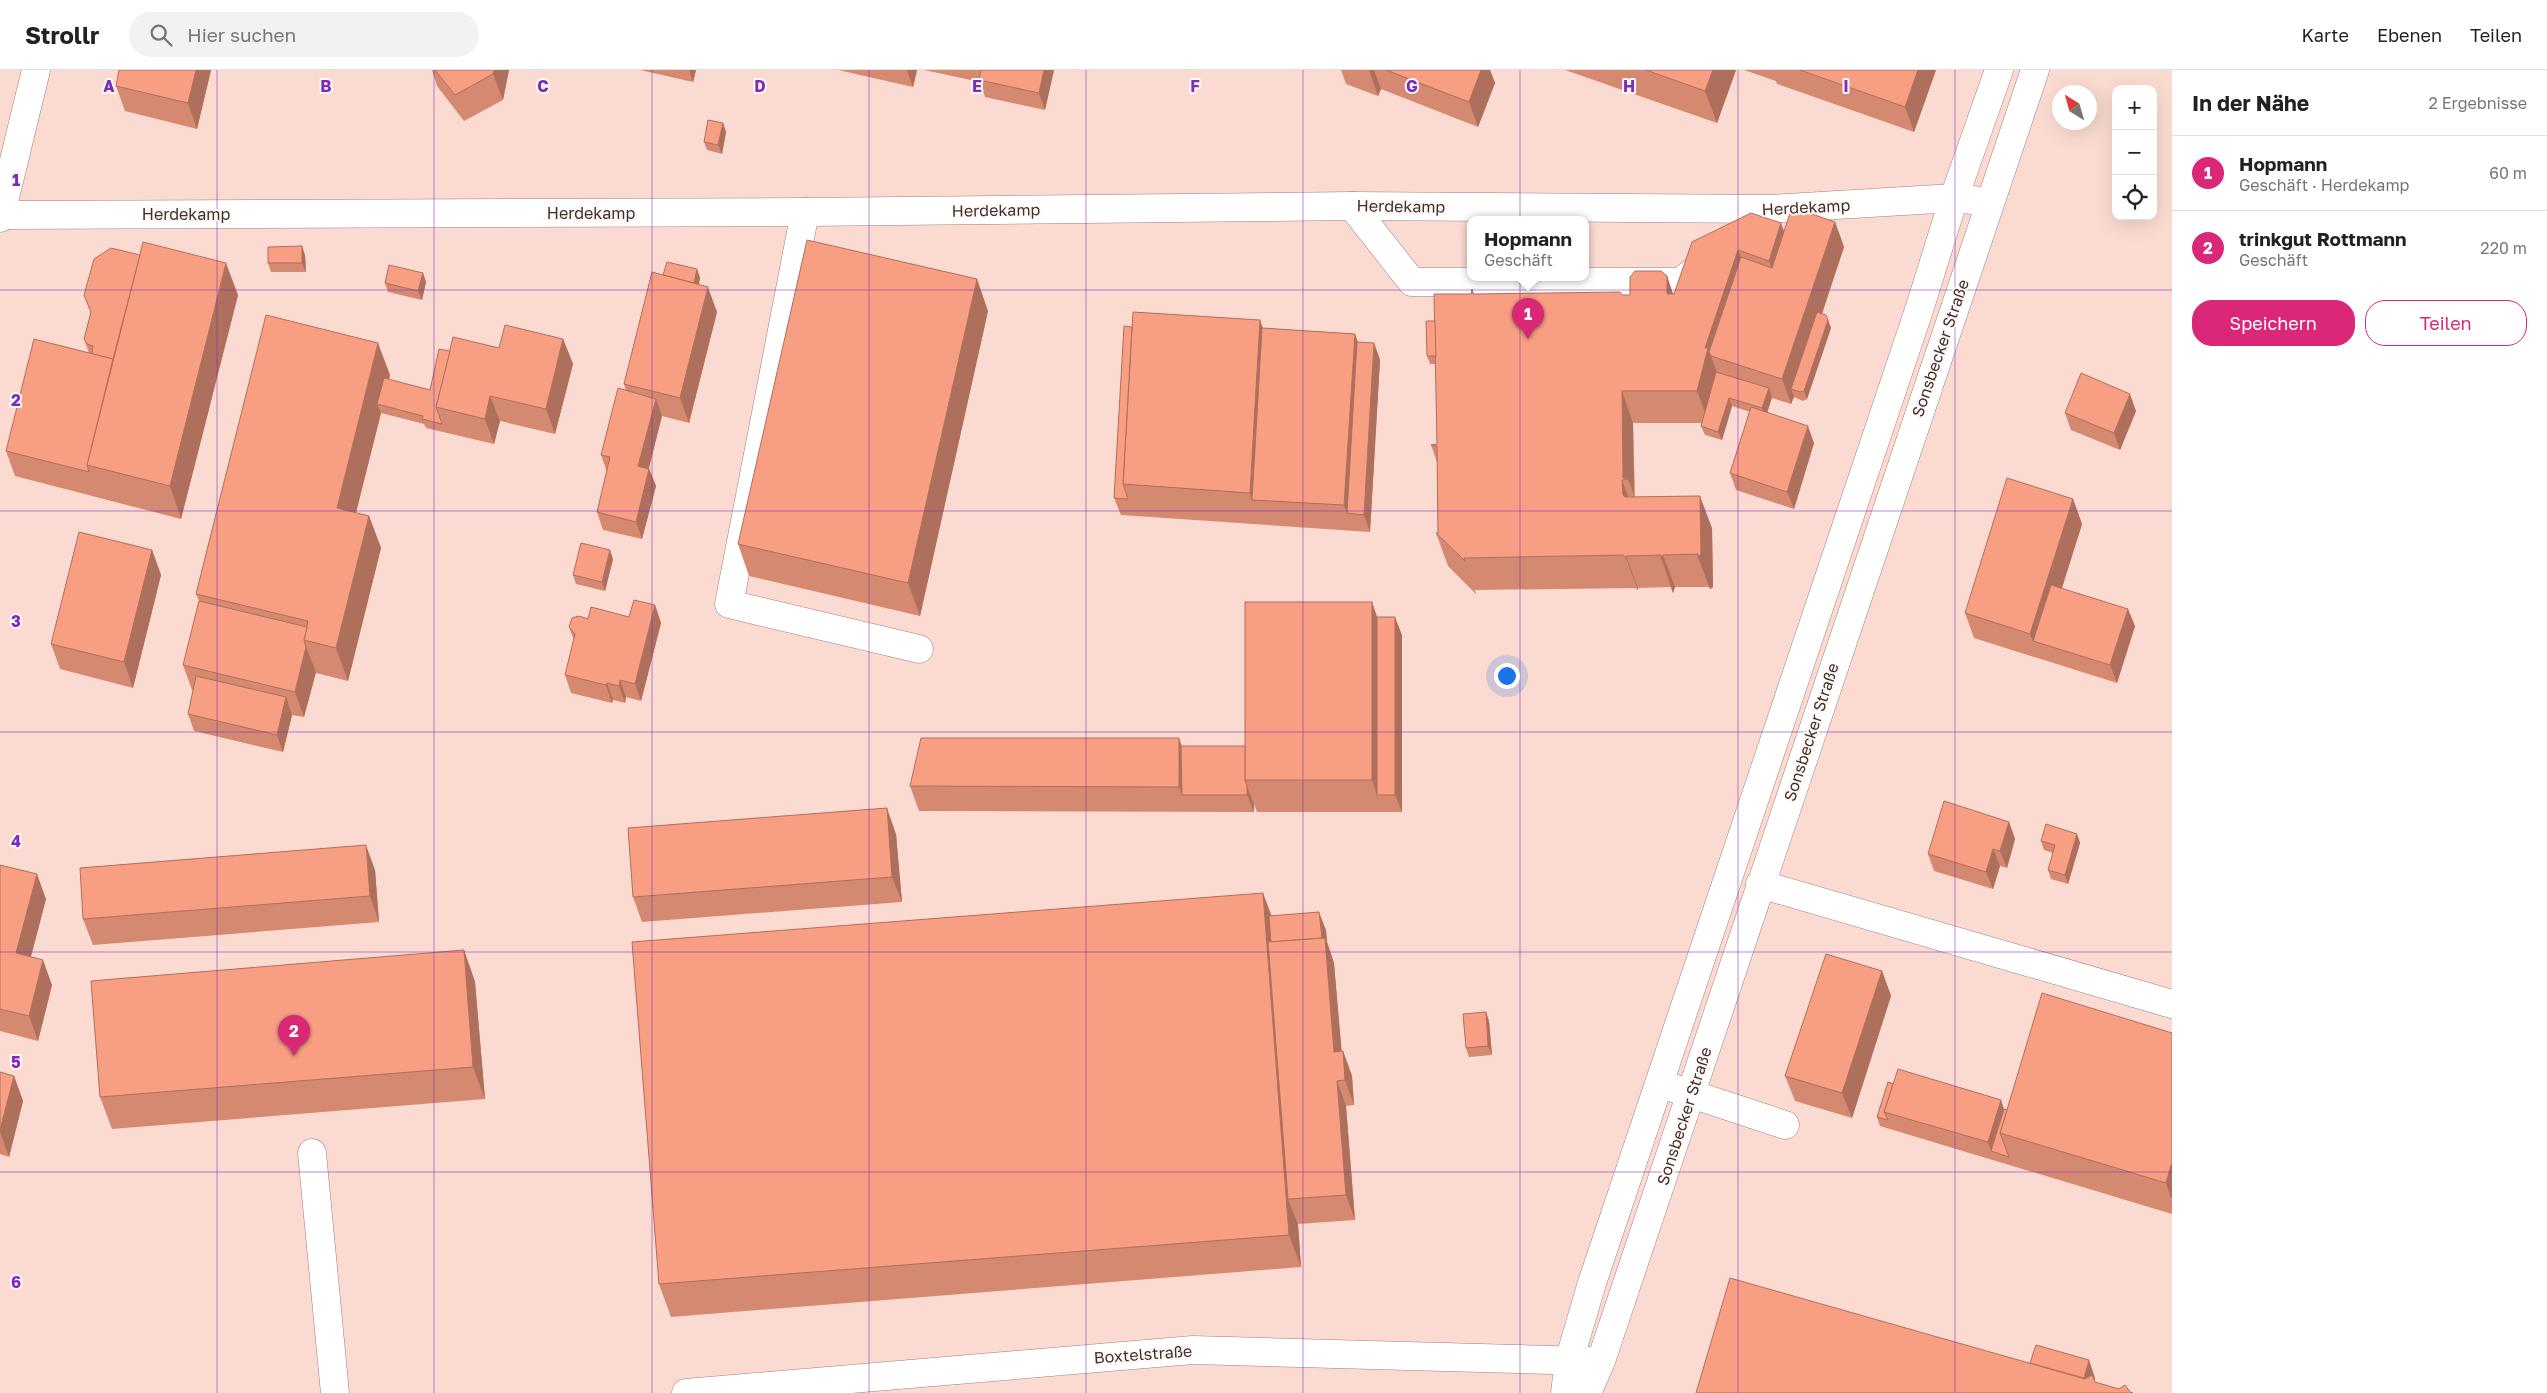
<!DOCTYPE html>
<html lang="de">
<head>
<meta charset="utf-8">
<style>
  body { margin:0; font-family:"Golos Text",sans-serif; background:#f2f2f2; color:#222 }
  .controls { position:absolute; right:15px; top:15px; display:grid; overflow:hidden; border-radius:10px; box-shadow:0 5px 20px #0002 }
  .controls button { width:45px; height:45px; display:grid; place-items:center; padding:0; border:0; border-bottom:1px solid #e0e0e0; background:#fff; color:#222; font:25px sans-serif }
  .compass { position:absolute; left:2052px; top:15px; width:45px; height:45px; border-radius:50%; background:#fff; box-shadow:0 5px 20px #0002; rotate:323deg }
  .you { position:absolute; left:1506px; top:605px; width:18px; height:18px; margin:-12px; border:4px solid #fff; border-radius:50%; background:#1a73e8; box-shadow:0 0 0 8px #1a73e833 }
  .badge { display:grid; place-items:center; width:32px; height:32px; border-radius:50%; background:#db2777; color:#fff; font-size:16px; font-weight:700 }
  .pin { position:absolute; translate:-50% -41px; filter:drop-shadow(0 1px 2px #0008) }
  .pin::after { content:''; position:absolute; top:26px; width:18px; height:15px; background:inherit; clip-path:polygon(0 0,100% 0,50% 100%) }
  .popup { position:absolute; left:1467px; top:146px; width:122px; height:65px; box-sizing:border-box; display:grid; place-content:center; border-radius:10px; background:#fff; filter:drop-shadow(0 1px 4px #0005); font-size:16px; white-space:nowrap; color:#767676 }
  .popup b { font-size:19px; color:#222 }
  .popup::after { content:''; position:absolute; left:50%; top:100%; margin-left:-10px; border:10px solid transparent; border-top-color:#fff }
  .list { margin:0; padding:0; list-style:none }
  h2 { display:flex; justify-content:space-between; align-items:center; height:65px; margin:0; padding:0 20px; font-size:21px }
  h2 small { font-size:16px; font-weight:400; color:#767676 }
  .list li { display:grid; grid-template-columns:32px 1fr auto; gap:15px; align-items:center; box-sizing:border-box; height:75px; padding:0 20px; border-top:1px solid #e0e0e0 }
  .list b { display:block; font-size:19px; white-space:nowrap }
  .list p { margin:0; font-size:16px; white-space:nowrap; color:#767676 }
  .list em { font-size:16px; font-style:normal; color:#767676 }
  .actions { display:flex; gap:10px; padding:15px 20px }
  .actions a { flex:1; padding:11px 0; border:1px solid #db2777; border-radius:20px; text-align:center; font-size:18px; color:#db2777 }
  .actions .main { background:#db2777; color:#fff }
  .icon { flex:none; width:28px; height:28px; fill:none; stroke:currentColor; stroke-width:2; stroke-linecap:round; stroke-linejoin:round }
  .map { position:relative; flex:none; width:2172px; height:1323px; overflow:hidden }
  header { display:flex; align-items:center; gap:30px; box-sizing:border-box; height:70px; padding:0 25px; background:#fff; border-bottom:1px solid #e0e0e0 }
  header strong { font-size:24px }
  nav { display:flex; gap:28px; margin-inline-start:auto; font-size:18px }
  .search { width:350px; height:45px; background:#f2f2f2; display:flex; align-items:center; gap:12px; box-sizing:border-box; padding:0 18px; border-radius:28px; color:#767676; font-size:19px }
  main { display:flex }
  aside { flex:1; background:#fff }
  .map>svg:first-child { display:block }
  .built { fill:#fbdbd1; fill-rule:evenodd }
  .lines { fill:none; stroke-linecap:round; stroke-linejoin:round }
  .minor-casing { stroke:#9e8178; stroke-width:29 }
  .minor { stroke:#fff; stroke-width:28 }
  .wall { fill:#d58971 }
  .shaded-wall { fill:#ae6f5c }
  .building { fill:#f89f83; stroke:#ae6f5c }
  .grid { fill:none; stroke:#7b2cbf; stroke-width:1; stroke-opacity:0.55 }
  .labels { text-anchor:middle; stroke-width:4; stroke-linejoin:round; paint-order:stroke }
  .street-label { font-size:16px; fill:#3d312d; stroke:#fff8f6 }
  .grid-label { font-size:16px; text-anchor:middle; font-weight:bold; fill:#7b2cbf; stroke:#fff8f6; stroke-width:4; stroke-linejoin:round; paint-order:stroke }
</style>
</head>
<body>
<header>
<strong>Strollr</strong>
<div class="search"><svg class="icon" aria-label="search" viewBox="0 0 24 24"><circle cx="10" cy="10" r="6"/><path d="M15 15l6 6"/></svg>Hier suchen</div>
<nav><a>Karte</a><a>Ebenen</a><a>Teilen</a></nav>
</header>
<main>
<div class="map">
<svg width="2172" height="1323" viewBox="0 0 2172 1323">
  <rect width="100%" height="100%" fill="#fbe8e1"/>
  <!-- built -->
  <path class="built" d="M0 0H2172V1323H0ZM2116 19H2153V146H2116ZM2060 22H2090V52H2060ZM1470 150H1586V208H1470Z"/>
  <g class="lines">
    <!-- minor casing -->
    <g class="minor-casing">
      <g id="minor">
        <polyline points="1352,136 1412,212 1680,212 1708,190"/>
        <polyline points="805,142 729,534 919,579"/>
        <polyline points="1,145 805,142 1352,136 1770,139 1954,128 1990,132"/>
        <polyline points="0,148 36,0"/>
        <polyline points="1760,814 2172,934"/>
        <polyline points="1673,1018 1785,1055"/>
        <polyline points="312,1083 335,1323"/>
        <polyline points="686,1323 1193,1280 1588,1291"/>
        <polyline points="1565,1323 1569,1291 1592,1213 1919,240 1954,128 1999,0"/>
        <polyline points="1587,1323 1601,1291 1649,1148 2035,0"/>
      </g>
    </g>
    <!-- minor -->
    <use href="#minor" class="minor"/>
  </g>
  <!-- wall -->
  <g class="wall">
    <polygon points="211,0 197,59 125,41 116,16"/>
    <polygon points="432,0 509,0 503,30 464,51 437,16"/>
    <polygon points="640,0 696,0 693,12"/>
    <polygon points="838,0 917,0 913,17"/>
    <polygon points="924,0 1054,0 1045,40 985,27 980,12"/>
    <polygon points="1341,0 1490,0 1495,13 1478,57 1381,19 1378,26 1346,14"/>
    <polygon points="1565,0 1736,0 1717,53"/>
    <polygon points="1744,0 1936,0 1914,62 1777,14 1776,11"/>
    <polygon points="723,53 726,62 722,84 707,80 704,72"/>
    <polygon points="1835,152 1844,177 1822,244 1828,250 1831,258 1807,329 1803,331 1794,327 1791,334 1772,328 1767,342 1814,373 1794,439 1736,420 1730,403 1750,342 1732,336 1722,370 1705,365 1701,356 1702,353 1633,353 1635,427 1712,458 1713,517 1710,519 1709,517 1675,517 1673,523 1671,517 1638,518 1638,520 1635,518 1475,520 1476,524 1448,496 1436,463 1438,463 1437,392 1431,375 1437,374 1436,294 1430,294 1427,286 1435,251 1471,224 1472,219 1474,224 1630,225 1667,206 1673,224 1674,224 1692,172 1784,160"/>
    <polygon points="305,185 306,202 271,202 268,193"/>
    <polygon points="697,199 700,208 699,214 717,242 689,353 662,346 649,398 656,416 642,469 603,460 597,442 607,402 601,385 626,321 624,314 663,205"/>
    <polygon points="423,203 426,212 422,230 388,222 385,213"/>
    <polygon points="84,225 238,225 181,449 15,406 6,381 89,283 84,269 91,243"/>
    <polygon points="988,241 920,546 749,506 738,474"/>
    <polygon points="1132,257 1262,258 1355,264 1357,272 1374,273 1380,290 1370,462 1121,445 1114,428"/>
    <polygon points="563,269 573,294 555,364 500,351 494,374 426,358 424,354 381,343 356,443 369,446 381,478 348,611 316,603 316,602 304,647 292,645 283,682 194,661 188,644 193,621 192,620 183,595 199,531 196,524 390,305 389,310 430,320 450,281 499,278"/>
    <polygon points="2136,341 2120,380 2071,360 2065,343"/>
    <polygon points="2073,429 2082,454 2062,518 2135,556 2117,613 1974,568 1965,543"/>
    <polygon points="152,480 161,505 133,618 60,599 51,574"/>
    <polygon points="613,489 605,521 576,514 573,505"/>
    <polygon points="655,535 661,553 641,631 626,627 625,633 613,630 612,633 571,623 565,605 574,570 569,557 588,549 629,547"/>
    <polygon points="1377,547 1402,565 1402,742 1257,742 1254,734 1254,742 919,741 910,716 1181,676 1245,676"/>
    <polygon points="2009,752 2015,769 2007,798 2000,796 1993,819 1934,801 1928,784"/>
    <polygon points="896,764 902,832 642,852 633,827"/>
    <polygon points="2077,764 2080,773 2068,814 2051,809 2048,800 2053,783 2044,780 2041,771"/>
    <polygon points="0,795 46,829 31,887 52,915 38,971 0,961"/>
    <polygon points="375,800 379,852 93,875 83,849"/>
    <polygon points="1271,846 1326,860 1327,872 1334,893 1341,981 1343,981 1352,1006 1354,1035 1346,1036 1355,1150 1298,1154 1301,1197 671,1247 659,1214"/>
    <polygon points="464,880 475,912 485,1029 112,1059 100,1027"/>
    <polygon points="1882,901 1891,926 1852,1048 1795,1031 1785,1006"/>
    <polygon points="1486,942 1489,951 1492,985 1469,987 1466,978"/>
    <polygon points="2172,963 2172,1144 1880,1056 1877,1047 1888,1012 2007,1040"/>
    <polygon points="0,1002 14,1006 23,1031 9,1087 0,1084"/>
  </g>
  <!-- shaded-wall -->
  <g class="shaded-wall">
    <polygon points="196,0 211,0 197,59 188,33"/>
    <polygon points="494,0 509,0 503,30 493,4"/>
    <polygon points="689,0 696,0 693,12"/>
    <polygon points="907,0 917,0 913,17"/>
    <polygon points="1044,0 1054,0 1045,40 1039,23"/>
    <polygon points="1369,0 1374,0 1381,19 1378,26"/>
    <polygon points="1481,0 1490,0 1495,13 1478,57 1469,32"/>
    <polygon points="1713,0 1736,0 1717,53 1705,21"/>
    <polygon points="1918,0 1936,0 1914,62 1905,37"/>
    <polygon points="723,53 726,62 722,84 718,75"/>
    <polygon points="1835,152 1844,177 1796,321 1791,319 1794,327 1791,334 1782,309"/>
    <polygon points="1781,153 1793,185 1781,223 1769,191"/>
    <polygon points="302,176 305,185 306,202 302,193"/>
    <polygon points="1738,180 1750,213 1711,286 1720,311 1709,353 1697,321 1705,278"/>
    <polygon points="226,193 238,225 181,449 170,416"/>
    <polygon points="697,199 700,208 694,236 691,227"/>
    <polygon points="423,203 426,212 422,230 418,221"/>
    <polygon points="1667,206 1678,239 1667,224"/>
    <polygon points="977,209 988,241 920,546 908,513"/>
    <polygon points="708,217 717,242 689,353 680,328"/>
    <polygon points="1260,250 1272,283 1252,430 1250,423"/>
    <polygon points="1828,250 1831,258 1807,329 1804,321"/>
    <polygon points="1355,264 1364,289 1347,443 1344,435"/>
    <polygon points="563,269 573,294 555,364 546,339"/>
    <polygon points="378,273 390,305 382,336 377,334 381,343 349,470 337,438"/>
    <polygon points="1374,273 1380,290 1370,462 1364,445"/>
    <polygon points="1769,318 1772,327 1766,347 1762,338"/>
    <polygon points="1622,321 1633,353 1634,425 1628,409 1623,408"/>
    <polygon points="2130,324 2136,341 2120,380 2114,363"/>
    <polygon points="490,326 500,351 494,374 485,349"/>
    <polygon points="1729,328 1732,336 1722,370 1718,362"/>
    <polygon points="656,329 662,346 645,413 638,396"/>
    <polygon points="1808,356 1814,373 1794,439 1787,422"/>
    <polygon points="649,399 656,416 642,469 636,452"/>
    <polygon points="1622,410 1634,443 1623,425"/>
    <polygon points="1700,426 1712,458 1713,517 1710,519 1698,487"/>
    <polygon points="2073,429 2082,454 2044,575 2033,571 2030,564"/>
    <polygon points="369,446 381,478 348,611 336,578"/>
    <polygon points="152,480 161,505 133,618 124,592"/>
    <polygon points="610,480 613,489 605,521 602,512"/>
    <polygon points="1663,485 1675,517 1673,523 1662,490"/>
    <polygon points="1626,486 1638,518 1638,520 1626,488"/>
    <polygon points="1372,532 1383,564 1377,725 1372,710"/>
    <polygon points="655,535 661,553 641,631 635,614"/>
    <polygon points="2128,539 2135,556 2117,613 2110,595"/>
    <polygon points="1395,547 1402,565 1402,742 1395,725"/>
    <polygon points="306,577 316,602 304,647 295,622"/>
    <polygon points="620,610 626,627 625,633 619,616"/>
    <polygon points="607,613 613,630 612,633 606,615"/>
    <polygon points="286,627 292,645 283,682 277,665"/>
    <polygon points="1179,668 1188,694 1182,725 1179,717"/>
    <polygon points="1247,717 1254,734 1254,742 1247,725"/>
    <polygon points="887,738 896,764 902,832 892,807"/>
    <polygon points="2009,752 2015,769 2007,798 2000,781"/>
    <polygon points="2077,764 2080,773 2068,814 2065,805"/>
    <polygon points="366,775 375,800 379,852 370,826"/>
    <polygon points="1993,779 2000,796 1993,819 1986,802"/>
    <polygon points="37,804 46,829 25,908 16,883"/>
    <polygon points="1263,823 1275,855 1288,1129 1298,1154 1301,1197 1289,1165"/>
    <polygon points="1319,842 1326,860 1327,872 1334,893 1344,1007 1334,982"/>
    <polygon points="464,880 475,912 485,1029 473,997"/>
    <polygon points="43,890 52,915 38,971 29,946"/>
    <polygon points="1882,901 1891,926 1852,1048 1842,1023"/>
    <polygon points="1486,942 1489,951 1492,985 1488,976"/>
    <polygon points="1343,981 1352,1006 1354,1035 1345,1010"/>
    <polygon points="14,1006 23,1031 9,1087 0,1062 0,1060"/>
    <polygon points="1337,1011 1346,1036 1355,1150 1346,1125"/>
    <polygon points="2001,1030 2007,1048 1991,1081 1988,1072"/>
    <polygon points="2172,1092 2172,1128 2171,1128 2166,1113"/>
    <polygon points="2089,1290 2095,1308 2091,1323 2080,1321"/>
  </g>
  <!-- building -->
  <g class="building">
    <polygon points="119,0 196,0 188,33 116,16"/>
    <polygon points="435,0 494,0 493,4 455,25"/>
    <polygon points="981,0 1044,0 1039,23 979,10"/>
    <polygon points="1386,0 1481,0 1469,32"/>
    <polygon points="1646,0 1713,0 1705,21"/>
    <polygon points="1800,0 1918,0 1905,37"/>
    <polygon points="708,50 723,53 718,75 704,72"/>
    <polygon points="1792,137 1835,152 1782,309 1711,286 1709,282 1741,187 1772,198"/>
    <polygon points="1751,143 1781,153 1769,191 1738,180 1705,278 1708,278 1697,321 1622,321 1623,408 1628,409 1622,410 1623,425 1625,427 1700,426 1701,484 1698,487 1698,484 1663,485 1662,490 1661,485 1626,486 1626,488 1623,485 1464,488 1465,491 1436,463 1438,463 1437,376 1431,375 1437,374 1434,224 1471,224 1472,219 1473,224 1620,222 1622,225 1630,225 1630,207 1635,201 1661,201 1667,206 1667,224 1674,224 1692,172"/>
    <polygon points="807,170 977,209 908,513 738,474"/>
    <polygon points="143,172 226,193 170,416 87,395"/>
    <polygon points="302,176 302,193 268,193 268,177"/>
    <polygon points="111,178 140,185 113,289 92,284 93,276 87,274 84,269 91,242 84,225 94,189"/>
    <polygon points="667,192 697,199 694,213 663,205"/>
    <polygon points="389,195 423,203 418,221 385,213"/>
    <polygon points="652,202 708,217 680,328 624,314"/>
    <polygon points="1133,242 1260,250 1250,423 1123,414"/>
    <polygon points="1817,242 1826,245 1828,250 1804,321 1800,322 1791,319"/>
    <polygon points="266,245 378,273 337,438 369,446 336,578 304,570 308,551 196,524"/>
    <polygon points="1426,251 1435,251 1436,286 1427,286"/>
    <polygon points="505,255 563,269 546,339 490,326 485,349 436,337 453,267 499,278"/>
    <polygon points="1124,256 1132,257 1123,414 1128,429 1114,428"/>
    <polygon points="1262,258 1355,264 1344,435 1252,430"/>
    <polygon points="34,269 113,289 87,395 89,402 6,381"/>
    <polygon points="1357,272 1374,273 1364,445 1347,443"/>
    <polygon points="439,279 450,281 436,337 442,354 422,349 423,346 377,334 384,308 430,320"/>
    <polygon points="1716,302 1769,318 1762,338 1729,328 1718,362 1701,356"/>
    <polygon points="2081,303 2130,324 2114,363 2065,343"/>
    <polygon points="618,318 656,329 638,396 649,399 636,452 597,442 610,387 601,385"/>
    <polygon points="1751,337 1808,356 1787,422 1730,403"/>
    <polygon points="2007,408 2073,429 2030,564 1965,543"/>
    <polygon points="79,462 152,480 124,592 51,574"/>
    <polygon points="581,473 610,480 602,512 573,505"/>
    <polygon points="2051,515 2128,539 2110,595 2033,571"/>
    <polygon points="634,530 655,535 635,614 620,610 619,616 607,613 606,615 565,605 575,564 569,557 572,548 579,546 588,549 591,537 629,547"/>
    <polygon points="199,531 307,557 304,570 306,577 295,622 183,595"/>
    <rect x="1245" y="532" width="127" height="178"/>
    <rect x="1377" y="547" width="18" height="178"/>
    <polygon points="196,606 286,627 277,665 188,644"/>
    <polygon points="921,668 1179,668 1179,717 910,716"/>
    <polygon points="1181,676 1245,676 1245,710 1247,716 1247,725 1182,725"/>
    <polygon points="1944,731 2009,752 2000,781 1993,779 1986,802 1928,784"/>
    <polygon points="887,738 892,807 633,827 628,758"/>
    <polygon points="2046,754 2077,764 2065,805 2048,800 2055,775 2041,771"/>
    <polygon points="366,775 370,826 83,849 80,798"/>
    <polygon points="0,795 37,804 16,883 43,890 29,946 0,939"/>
    <polygon points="1263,823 1289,1165 659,1214 632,872"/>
    <polygon points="1319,842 1322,868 1271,872 1269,846"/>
    <polygon points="1325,868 1334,982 1343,981 1345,1010 1337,1011 1346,1125 1288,1129 1268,872"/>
    <polygon points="464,880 473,997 100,1027 91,911"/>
    <polygon points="1826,884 1882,901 1842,1023 1785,1006"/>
    <polygon points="2042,923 2172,963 2172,1092 2166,1113 2000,1063"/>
    <polygon points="1486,942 1488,976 1466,978 1463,944"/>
    <polygon points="1898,999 2001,1030 1988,1072 1884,1042"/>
    <polygon points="0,1002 14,1006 0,1060"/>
    <polygon points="1888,1012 1893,1014 1884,1042 1888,1050 1877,1047"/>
    <polygon points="2004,1039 2007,1040 2000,1063 2009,1087 1991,1081"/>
    <polygon points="1730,1208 2085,1309 2092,1305 2095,1312 2119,1319 2125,1315 2130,1322 2133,1323 1696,1323"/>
    <polygon points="2036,1275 2089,1290 2084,1308 2030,1293"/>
  </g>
  <!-- grid -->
  <path class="grid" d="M217 0V1323M434 0V1323M652 0V1323M869 0V1323M1086 0V1323M1303 0V1323M1520 0V1323M1738 0V1323M1955 0V1323M0 220H2172M0 441H2172M0 662H2172M0 882H2172M0 1102H2172"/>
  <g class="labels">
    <!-- street labels -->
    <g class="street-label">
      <text transform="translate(1401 136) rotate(1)" y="6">Herdekamp</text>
      <text transform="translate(1806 137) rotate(-3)" y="6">Herdekamp</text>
      <text transform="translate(996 140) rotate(-1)" y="6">Herdekamp</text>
      <text x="591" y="149">Herdekamp</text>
      <text x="186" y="150">Herdekamp</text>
      <text transform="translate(1940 278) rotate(-71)" y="6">Sonsbecker Straße</text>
      <text transform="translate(1811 662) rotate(-72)" y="6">Sonsbecker Straße</text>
      <text transform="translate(1684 1046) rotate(-72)" y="6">Sonsbecker Straße</text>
      <text transform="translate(1143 1284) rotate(-4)" y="6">Boxtelstraße</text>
    </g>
  </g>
  <g class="grid-label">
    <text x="109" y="22">A</text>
    <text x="326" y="22">B</text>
    <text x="543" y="22">C</text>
    <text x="760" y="22">D</text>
    <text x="977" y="22">E</text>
    <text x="1195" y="22">F</text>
    <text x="1412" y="22">G</text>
    <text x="1629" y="22">H</text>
    <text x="1846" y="22">I</text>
    <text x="16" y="116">1</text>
    <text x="16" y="336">2</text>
    <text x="16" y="557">3</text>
    <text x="16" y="777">4</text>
    <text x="16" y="998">5</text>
    <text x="16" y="1218">6</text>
  </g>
</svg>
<div class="controls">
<button>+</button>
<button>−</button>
<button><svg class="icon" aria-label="locate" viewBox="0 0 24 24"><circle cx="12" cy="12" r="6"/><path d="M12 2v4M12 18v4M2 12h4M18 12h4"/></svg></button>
</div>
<svg class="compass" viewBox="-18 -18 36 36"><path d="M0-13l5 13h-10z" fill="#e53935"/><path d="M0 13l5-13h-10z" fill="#767676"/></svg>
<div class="you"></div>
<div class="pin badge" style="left:1528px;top:269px">1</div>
<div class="popup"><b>Hopmann</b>Geschäft</div>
<div class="pin badge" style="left:294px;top:986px">2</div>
</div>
<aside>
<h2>In der Nähe<small>2 Ergebnisse</small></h2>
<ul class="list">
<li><span class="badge">1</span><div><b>Hopmann</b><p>Geschäft · Herdekamp</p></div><em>60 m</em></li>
<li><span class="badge">2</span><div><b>trinkgut Rottmann</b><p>Geschäft</p></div><em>220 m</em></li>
</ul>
<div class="actions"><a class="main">Speichern</a><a>Teilen</a></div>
</aside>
</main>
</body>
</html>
